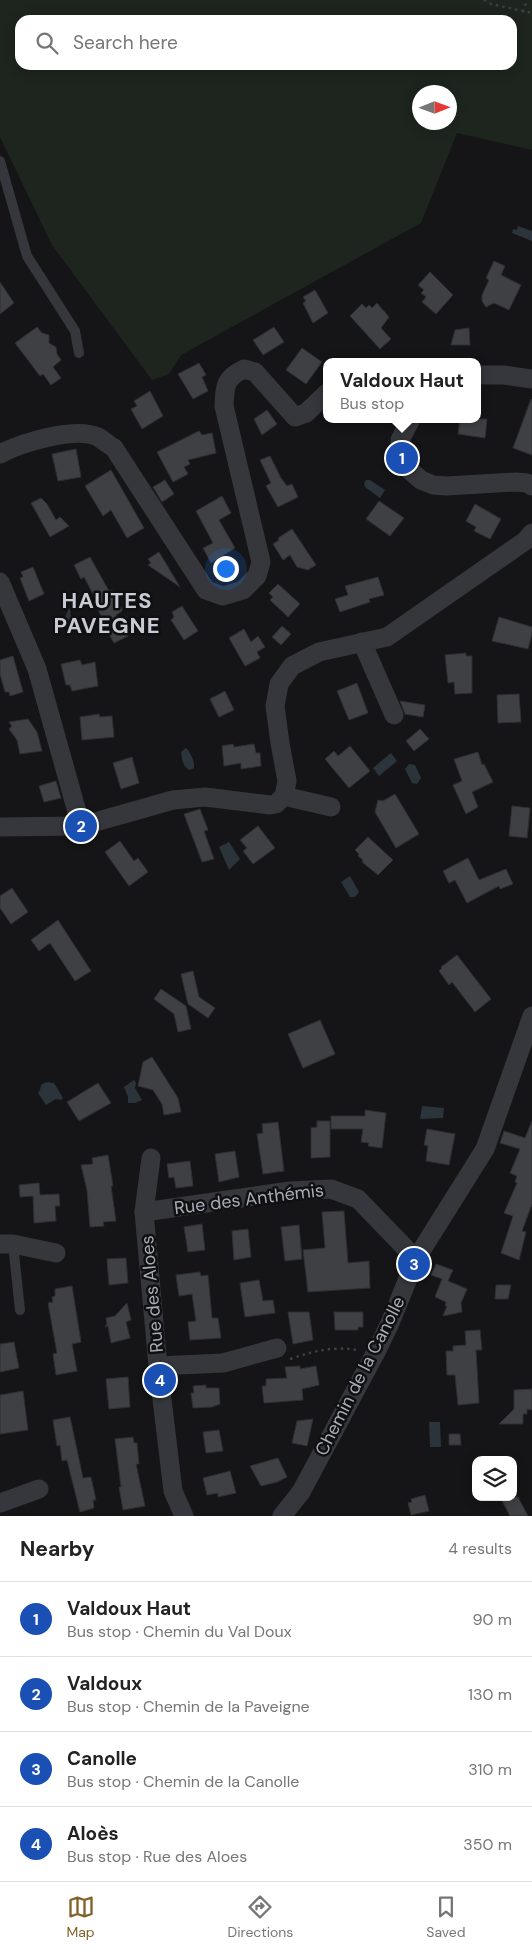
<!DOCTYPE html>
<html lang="en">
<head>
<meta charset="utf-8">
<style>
  body { margin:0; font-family:"DM Sans",sans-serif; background:#f6f6f6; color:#222 }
  .controls { position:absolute; right:15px; bottom:15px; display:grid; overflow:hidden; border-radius:10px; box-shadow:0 2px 12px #0003 }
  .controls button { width:45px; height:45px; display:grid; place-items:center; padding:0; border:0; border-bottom:1px solid #e0e0e0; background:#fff; color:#222; font:25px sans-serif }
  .compass { position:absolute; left:412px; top:85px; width:45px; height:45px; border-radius:50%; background:#fff; box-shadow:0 2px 12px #0003; rotate:89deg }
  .you { position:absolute; left:225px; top:568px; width:18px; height:18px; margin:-12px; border:4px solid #fff; border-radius:50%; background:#1a73e8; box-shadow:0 0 0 8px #1a73e833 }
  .badge { display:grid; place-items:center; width:32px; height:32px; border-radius:50%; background:#806229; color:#fff; font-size:16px; font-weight:700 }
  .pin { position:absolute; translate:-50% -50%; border:2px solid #fff; box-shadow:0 1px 5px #0006 }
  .popup { position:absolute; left:323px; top:358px; width:158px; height:65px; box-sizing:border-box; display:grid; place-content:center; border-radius:10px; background:#fff; filter:drop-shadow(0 1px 4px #0005); font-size:16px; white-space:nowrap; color:#767676 }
  .popup b { font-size:19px; color:#222 }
  .popup::after { content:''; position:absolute; left:50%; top:100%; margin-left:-10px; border:10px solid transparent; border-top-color:#fff }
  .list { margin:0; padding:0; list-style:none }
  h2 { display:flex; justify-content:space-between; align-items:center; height:65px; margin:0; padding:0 20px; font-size:21px }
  h2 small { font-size:16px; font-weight:400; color:#767676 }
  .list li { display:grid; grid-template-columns:32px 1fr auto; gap:15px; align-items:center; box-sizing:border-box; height:75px; padding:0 20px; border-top:1px solid #e0e0e0 }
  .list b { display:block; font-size:19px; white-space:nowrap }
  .list p { margin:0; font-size:16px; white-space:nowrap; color:#767676 }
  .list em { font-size:16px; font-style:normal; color:#767676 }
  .icon { flex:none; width:28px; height:28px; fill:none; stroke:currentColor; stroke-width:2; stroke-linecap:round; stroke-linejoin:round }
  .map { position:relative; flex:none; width:532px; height:1516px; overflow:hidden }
  .search { position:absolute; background:#fff; box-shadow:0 2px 12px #0003; left:15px; right:15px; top:15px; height:55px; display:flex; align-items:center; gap:12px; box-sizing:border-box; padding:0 18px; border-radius:15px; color:#767676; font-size:19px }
  .sheet { height:365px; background:#fff }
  nav { display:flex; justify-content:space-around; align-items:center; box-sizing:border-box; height:70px; border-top:1px solid #e0e0e0; background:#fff; font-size:14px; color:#767676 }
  nav a { display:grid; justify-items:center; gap:2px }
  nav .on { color:#806229 }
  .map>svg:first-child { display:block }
  .green { fill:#1d251e; fill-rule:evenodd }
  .water { fill:#2b343b }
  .building { fill:#3f4044; stroke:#2f2f33 }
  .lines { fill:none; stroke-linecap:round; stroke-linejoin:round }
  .path { stroke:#3c3e43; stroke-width:2.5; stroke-dasharray:2.5 4; stroke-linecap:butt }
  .service { stroke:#36373c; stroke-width:10 }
  .minor { stroke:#36373c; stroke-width:19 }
  .labels { text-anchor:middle; stroke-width:5; stroke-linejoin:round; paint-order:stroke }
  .street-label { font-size:18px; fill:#a7acb7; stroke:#101012 }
  .district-label { font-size:22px; font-weight:bold; letter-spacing:1px; fill:#c8cbd3; stroke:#101012 }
</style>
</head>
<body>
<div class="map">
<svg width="532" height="1516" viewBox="0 0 532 1516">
  <rect width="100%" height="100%" fill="#151517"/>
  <!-- green -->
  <path class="green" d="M0 0H532V150L457 133 421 223 181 355 169 374 152 380 52 245 0 137ZM20 20H512V65H20ZM420 92H450V122H420Z"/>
  <!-- water -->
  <g class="water">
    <polygon points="518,226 532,231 532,241 512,233 513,229 517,230"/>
    <polygon points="366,480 370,480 385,490 380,498 365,487 364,483"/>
    <polygon points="69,608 71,612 70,614 75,621 60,631 55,624 65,617"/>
    <path d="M186 748C190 752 195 761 194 768L190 770C182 767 182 758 181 752Z"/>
    <polygon points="391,753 397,761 379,776 373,768"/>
    <polygon points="409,764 415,765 421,778 417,784 412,783 405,769"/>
    <polygon points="229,842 240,859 229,870 219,847"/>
    <polygon points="350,876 359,892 355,897 350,897 341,882"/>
    <polygon points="134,1080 136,1083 135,1088 142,1100 135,1103 128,1103 128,1097 124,1087"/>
    <polygon points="46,1082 54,1083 63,1098 61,1100 56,1099 46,1105 38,1093 40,1090 41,1085"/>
    <polygon points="422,1106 444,1108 443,1118 420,1119"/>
    <polygon points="429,1422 440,1422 441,1447 430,1447"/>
  </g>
  <!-- building -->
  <g class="building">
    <polygon points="494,261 505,266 501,275 521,285 509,310 494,303 486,307 482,301 482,295 489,280 486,278"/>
    <polygon points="430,272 453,295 436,314 422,302 426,297 421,293 424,290 418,285"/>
    <polygon points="0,282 14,303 0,314"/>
    <polygon points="315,290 328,313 313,323 303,303 306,301 303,297"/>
    <polygon points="377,303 389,317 381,328 391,339 380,349 350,316 362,304 366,308 369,305 372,308"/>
    <polygon points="37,327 42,333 49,335 49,343 56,347 57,354 61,360 53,367 61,378 51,385 43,374 40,376 15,343"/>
    <polygon points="274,327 284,342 263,355 253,340"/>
    <polygon points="469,328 470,345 451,345 455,330"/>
    <polygon points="302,348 322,362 306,384 286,370"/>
    <polygon points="199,363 206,375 202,377 208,391 193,399 178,374"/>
    <polygon points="150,391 163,416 142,429 131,409 137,406 134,401"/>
    <polygon points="531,399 532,400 532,455 513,448"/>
    <polygon points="267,410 277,424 262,435 254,419"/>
    <polygon points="460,419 487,419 485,438 458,434"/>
    <polygon points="199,431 202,435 212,433 216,453 188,460 190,464 184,467 188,474 173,482 157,452"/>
    <polygon points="76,449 81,477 58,481 52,454"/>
    <polygon points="270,456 281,478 287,486 292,484 298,497 278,507 266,486 271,483 260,460"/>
    <polygon points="111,470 144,528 127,538 111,510 103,516 85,486"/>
    <polygon points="165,480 174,494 162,502 153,487"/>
    <polygon points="222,496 231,513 219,520 235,548 211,563 203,548 213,543 196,511"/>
    <polygon points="41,498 47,504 56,520 60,517 69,526 50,537 31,503"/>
    <polygon points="379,501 404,518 390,536 366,519"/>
    <polygon points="475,504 501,519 490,539 474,531 476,527 466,521"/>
    <polygon points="292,529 316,565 308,570 297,567 290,555 283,560 273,544 279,540 278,538"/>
    <polygon points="159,552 180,587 148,565 151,563 148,559"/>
    <polygon points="90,557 109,591 112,590 122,609 122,611 116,615 128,636 114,643 102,622 104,621 98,610 101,609 84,577 81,579 74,565"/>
    <polygon points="33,567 44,594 29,601 20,578 23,577 21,572"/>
    <polygon points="378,577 384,595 369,599 370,602 340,612 335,599 348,595 345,586"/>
    <polygon points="278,584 300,604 288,617 270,600 273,597 269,593"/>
    <polygon points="182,606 198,631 184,640 171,620 174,617 172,612"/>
    <polygon points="499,617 532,627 532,634 528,649 492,641"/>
    <polygon points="282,626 291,634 281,645 272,637"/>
    <polygon points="244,629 251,642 258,636 265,647 257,652 260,658 245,666 229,638"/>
    <polygon points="466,653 466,656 472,656 472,693 455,694 454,682 448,683 445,655"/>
    <polygon points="13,656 23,692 10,696 9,692 5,692 0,674 0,660"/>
    <polygon points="80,660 82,665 95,662 98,686 72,691 70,685 66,685 61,664"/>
    <polygon points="357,683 368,713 349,720 337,691"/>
    <polygon points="225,691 234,710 219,717 210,699"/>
    <polygon points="519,694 521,722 498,723 497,695"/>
    <polygon points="400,701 425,705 423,717 405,714"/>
    <polygon points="99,714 100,717 112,716 114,737 82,740 80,717"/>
    <polygon points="28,719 37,732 42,751 20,754 17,740 9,729 12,726 9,722"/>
    <polygon points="420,729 429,739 414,751 406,741"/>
    <polygon points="233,744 234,747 254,744 256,753 260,753 261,766 241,769 241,763 224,766 222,746"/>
    <polygon points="350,746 370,771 349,788 325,759 334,751 338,756"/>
    <polygon points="478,752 482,765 484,764 493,782 472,792 478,807 466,814 453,785 462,781 454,759"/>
    <polygon points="132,757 139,783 121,789 113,763"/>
    <polygon points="56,781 61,798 44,802 39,786"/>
    <polygon points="395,794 419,834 396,848 375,812 378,800 383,801"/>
    <polygon points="512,806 530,808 527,838 509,836"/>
    <polygon points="200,809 208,830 204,831 214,859 202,862 184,814"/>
    <polygon points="258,826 275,848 253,864 243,851 247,848 240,840"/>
    <polygon points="368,837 393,860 378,875 362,862 363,860 358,856 359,854 355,850"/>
    <polygon points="120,841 134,861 138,858 148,872 129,886 105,852"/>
    <polygon points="468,858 479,880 506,869 513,884 500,889 499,886 467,903 455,880 449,883 443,871"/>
    <polygon points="12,888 28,912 11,924 0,908 0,896"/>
    <polygon points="58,920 91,971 75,981 50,943 39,951 31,940"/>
    <polygon points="457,955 491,999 475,1012 452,982 449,985 439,971 442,968 441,967"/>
    <polygon points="193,971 199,997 215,1008 208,1018 188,1004 181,974"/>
    <polygon points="161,989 186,1006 191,1029 178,1032 174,1014 154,999"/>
    <polygon points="320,1020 335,1054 303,1068 288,1034"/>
    <polygon points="152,1057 178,1098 181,1112 164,1115 162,1104 153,1090 138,1086 143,1062"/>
    <polygon points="98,1083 111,1103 79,1121 67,1102"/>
    <polygon points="365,1110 386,1113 382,1148 368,1146 369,1143 361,1142 363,1129 331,1129 331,1116 365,1116"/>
    <polygon points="317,1121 330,1121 330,1157 311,1158 311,1128 317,1127"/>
    <polygon points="532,1121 532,1204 522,1231 526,1232 519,1260 501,1253 513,1216 504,1213 517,1183 515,1182 517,1176 510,1173 520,1149 500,1143 504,1131 525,1138"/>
    <polygon points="278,1122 284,1171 263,1174 257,1134 263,1133 262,1124"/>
    <polygon points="427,1129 455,1134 449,1165 426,1161 428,1146 424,1145"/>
    <polygon points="235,1151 239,1177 219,1182 215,1154"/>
    <polygon points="108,1155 113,1186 111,1186 116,1221 103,1222 104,1226 90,1227 87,1190 81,1165 93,1164 92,1158"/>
    <polygon points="190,1161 193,1186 176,1188 174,1177 169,1178 167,1164"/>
    <polygon points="39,1183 40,1195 59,1194 60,1206 55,1206 56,1221 34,1223 33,1196 20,1197 19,1185"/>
    <polygon points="344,1211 348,1263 369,1261 370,1288 308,1292 303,1250 325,1248 322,1212"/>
    <polygon points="202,1224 205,1250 188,1252 184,1227"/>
    <polygon points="299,1225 302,1259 285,1261 281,1227"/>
    <polygon points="248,1229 251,1257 234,1260 232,1231"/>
    <polygon points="126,1258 128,1283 109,1285 107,1259"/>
    <polygon points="436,1264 453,1270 448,1281 467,1289 461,1303 462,1312 443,1316 447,1306 445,1306 446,1302 435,1297 442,1279 431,1275"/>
    <polygon points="200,1272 201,1276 208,1275 212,1318 218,1318 221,1338 190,1340 188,1322 196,1321 192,1294 179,1296 176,1275"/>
    <polygon points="259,1280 263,1301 273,1300 275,1313 245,1317 240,1283"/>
    <polygon points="496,1285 511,1285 508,1299 495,1299"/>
    <polygon points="72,1286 81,1342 72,1344 77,1371 56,1375 53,1354 57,1353 48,1303 53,1302 52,1297 55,1296 55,1289"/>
    <polygon points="127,1303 131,1320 126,1322 130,1338 111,1343 108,1326 105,1327 107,1324 106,1318 115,1316"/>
    <polygon points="288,1312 309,1312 313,1340 293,1344"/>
    <polygon points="334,1312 363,1312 363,1327 358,1327 358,1330 335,1330"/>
    <polygon points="480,1330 482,1350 476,1350 479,1403 458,1405 455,1375 447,1375 446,1351 453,1351 453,1346 466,1345 465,1331"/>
    <polygon points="14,1342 19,1368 0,1372 0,1344"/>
    <polygon points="300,1366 300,1369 316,1366 319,1385 302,1389 303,1400 264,1403 262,1386 266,1386 266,1379 287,1378 285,1367"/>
    <polygon points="128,1377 130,1407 109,1409 106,1379"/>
    <polygon points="206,1385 206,1388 219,1388 220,1404 212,1407 193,1408 191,1393 194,1393 193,1386"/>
    <polygon points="532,1389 532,1410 527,1409 527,1414 523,1414 523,1424 499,1424 514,1409 514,1390"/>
    <polygon points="23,1391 28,1430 0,1434 0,1395"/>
    <polygon points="70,1417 83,1478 91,1477 96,1500 93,1500 94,1508 80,1512 67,1460 62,1461 60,1445 57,1446 53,1420"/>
    <polygon points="313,1419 307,1446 292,1443 297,1421"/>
    <polygon points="219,1430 223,1451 206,1453 203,1432"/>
    <polygon points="449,1434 460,1434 461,1445 449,1445"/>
    <polygon points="133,1437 134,1443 137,1443 139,1464 136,1464 145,1506 123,1510 119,1487 121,1487 115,1439"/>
    <polygon points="278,1458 287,1477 277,1482 261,1486 250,1466"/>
    <polygon points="230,1471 236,1493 218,1497 218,1493 207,1495 203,1478"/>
    <polygon points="425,1495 429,1511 411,1515 408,1503 412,1502 411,1499"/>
    <polygon points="500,1497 518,1497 528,1516 510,1516"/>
  </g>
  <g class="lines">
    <!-- path -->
    <g class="path">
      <polyline points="484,0 491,4 532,13"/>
      <polyline points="523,12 527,0"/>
      <path d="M290 1359C315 1351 331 1346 358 1350"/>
    </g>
    <!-- service -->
    <g class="service">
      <polyline points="0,161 27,256 75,331 79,353"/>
      <polyline points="13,1244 20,1310"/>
    </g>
    <!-- minor -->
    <g class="minor">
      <polyline points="477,375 504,375 532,379"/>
      <polyline points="411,419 400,440 400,451 405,466 421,480 433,485 446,486 516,482 527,483 532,486"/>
      <path d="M0 454C21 443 75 426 98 437 103 440 109 445 114 448L206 590 223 596 243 590 257 576 261 562 224 406C225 385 225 378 244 369L255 372 295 417 306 413 327 393"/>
      <polyline points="0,582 37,669 81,826"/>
      <polyline points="362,642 394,715"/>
      <polyline points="284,796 331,807"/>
      <polyline points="0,827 81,826 173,800 205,797 270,805 276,804 284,796 287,781 280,743 275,706 279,684 292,666 319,652 387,637 525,541 532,533"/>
      <polyline points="151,1158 144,1212 158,1366 173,1491 184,1516"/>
      <polyline points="144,1212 290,1191 331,1189 358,1199 416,1259"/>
      <polyline points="0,1244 13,1244 56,1253"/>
      <polyline points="158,1366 223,1363 277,1348"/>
      <polyline points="0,1503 39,1489"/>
      <polyline points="282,1516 301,1492 376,1352 390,1323 416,1259 485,1149 532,1016"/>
    </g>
  </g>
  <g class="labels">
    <!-- street labels -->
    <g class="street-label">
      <text transform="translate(249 1199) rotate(-7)" y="6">Rue des Anthémis</text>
      <text transform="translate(152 1294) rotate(-95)" y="6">Rue des Aloes</text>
      <text transform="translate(360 1376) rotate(-63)" y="6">Chemin de la Canolle</text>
    </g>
    <!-- district labels -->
    <g class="district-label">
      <text x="107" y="608">HAUTES<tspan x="107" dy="25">PAVEGNE</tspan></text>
    </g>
  </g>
</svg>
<div class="controls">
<button><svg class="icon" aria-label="layers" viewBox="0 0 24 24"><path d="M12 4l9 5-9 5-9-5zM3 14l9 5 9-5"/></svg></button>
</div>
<svg class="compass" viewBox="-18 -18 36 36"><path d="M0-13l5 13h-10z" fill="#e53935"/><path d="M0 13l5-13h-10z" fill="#767676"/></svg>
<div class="you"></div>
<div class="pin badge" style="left:402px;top:458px;background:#1a4fb4">1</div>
<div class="popup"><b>Valdoux Haut</b>Bus stop</div>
<div class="pin badge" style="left:81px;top:826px;background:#1a4fb4">2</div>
<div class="pin badge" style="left:414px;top:1264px;background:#1a4fb4">3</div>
<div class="pin badge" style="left:160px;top:1380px;background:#1a4fb4">4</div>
<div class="search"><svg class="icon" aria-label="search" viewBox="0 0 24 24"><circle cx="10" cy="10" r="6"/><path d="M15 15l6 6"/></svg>Search here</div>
</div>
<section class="sheet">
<h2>Nearby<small>4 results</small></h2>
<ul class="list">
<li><span class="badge" style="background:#1a4fb4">1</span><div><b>Valdoux Haut</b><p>Bus stop · Chemin du Val Doux</p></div><em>90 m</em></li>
<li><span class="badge" style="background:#1a4fb4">2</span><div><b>Valdoux</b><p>Bus stop · Chemin de la Paveigne</p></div><em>130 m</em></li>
<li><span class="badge" style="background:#1a4fb4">3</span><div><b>Canolle</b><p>Bus stop · Chemin de la Canolle</p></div><em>310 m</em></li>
<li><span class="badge" style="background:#1a4fb4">4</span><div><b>Aloès</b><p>Bus stop · Rue des Aloes</p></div><em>350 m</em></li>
</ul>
</section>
<nav>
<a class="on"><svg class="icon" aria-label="map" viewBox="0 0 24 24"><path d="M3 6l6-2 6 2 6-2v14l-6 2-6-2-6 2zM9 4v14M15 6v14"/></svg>Map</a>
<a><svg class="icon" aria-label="directions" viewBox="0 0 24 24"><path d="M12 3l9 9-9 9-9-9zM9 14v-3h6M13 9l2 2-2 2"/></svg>Directions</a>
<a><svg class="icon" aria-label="saved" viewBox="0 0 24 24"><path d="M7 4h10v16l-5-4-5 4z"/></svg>Saved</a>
</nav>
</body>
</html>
